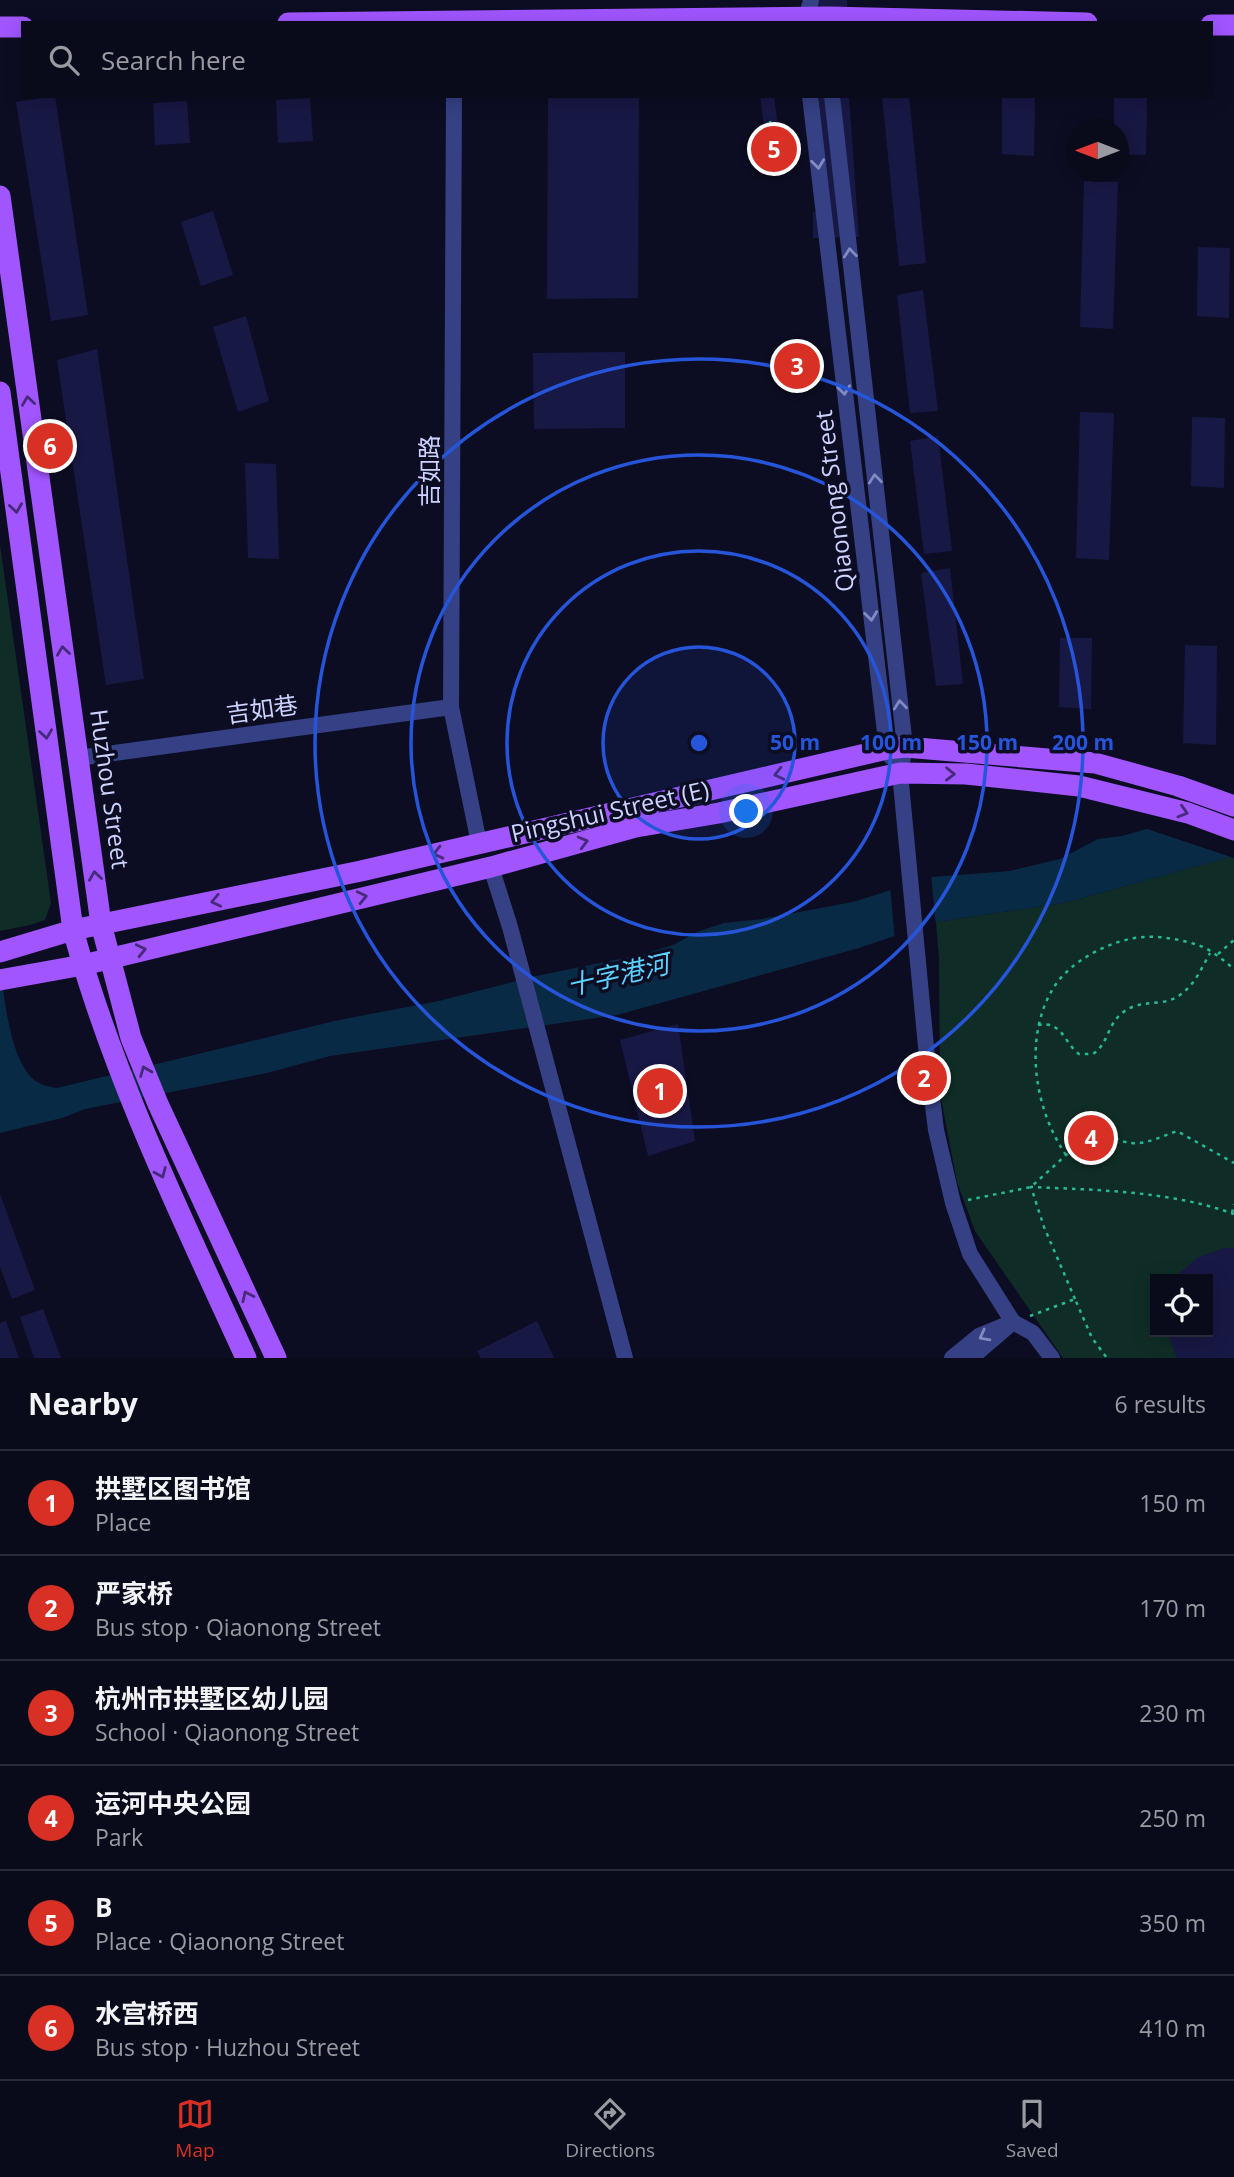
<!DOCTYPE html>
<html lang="en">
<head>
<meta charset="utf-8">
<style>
  body { margin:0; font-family:"Open Sans","Noto Sans SC",sans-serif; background:#121323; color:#f1f3f6 }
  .controls { position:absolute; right:21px; bottom:21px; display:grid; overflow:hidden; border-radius:0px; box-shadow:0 4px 18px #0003 }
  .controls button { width:63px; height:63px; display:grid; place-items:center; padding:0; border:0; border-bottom:2px solid #292b39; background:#090a1a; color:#f1f3f6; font:35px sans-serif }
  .compass { position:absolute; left:1066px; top:119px; width:63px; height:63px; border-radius:50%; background:#090a1a; box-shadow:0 4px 18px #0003; rotate:270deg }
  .you { position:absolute; left:747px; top:812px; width:24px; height:24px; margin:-18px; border:5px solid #fff; border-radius:50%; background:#1a73e8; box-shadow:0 0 0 10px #1a73e833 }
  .badge { display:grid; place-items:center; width:46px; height:46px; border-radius:50%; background:#d93025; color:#fff; font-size:23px; font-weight:700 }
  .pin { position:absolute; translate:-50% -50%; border:4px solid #fff; box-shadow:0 2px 7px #0006 }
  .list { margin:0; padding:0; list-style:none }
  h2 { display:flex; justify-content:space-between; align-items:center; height:91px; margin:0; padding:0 28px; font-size:30px }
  h2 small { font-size:23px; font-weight:400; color:#999aa2 }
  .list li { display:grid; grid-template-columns:46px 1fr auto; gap:21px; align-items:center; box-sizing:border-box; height:105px; padding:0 28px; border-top:2px solid #292b39 }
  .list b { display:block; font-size:26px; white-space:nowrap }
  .list p { margin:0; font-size:23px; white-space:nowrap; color:#999aa2 }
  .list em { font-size:23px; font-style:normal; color:#999aa2 }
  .icon { flex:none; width:38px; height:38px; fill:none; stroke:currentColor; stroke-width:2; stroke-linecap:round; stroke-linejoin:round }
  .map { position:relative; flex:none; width:1234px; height:1358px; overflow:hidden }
  .search { position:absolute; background:#090a1a; box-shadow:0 4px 18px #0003; left:21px; right:21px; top:21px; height:77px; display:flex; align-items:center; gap:18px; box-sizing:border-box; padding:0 24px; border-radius:0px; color:#999aa2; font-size:26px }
  .sheet { height:721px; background:#090a1a }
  nav { display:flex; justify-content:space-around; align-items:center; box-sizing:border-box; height:98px; border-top:2px solid #292b39; background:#090a1a; font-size:19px; color:#999aa2 }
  nav a { display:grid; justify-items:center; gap:4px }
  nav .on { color:#d93025 }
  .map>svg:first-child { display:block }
  .green { fill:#0f2d26; fill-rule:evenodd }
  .water { fill:#092a45 }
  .pier { fill:#0c0d23 }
  .building { fill:#181845 }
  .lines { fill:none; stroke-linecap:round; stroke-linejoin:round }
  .path { stroke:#28b995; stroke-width:2.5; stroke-dasharray:3.5 5; stroke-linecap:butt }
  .minor { stroke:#354184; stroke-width:16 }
  .major { stroke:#a055ff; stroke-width:21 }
  .oneway { stroke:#828ac2 }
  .oneway2 { stroke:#472a7b }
  .ring { fill:none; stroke:#2655da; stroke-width:3.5 }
  .labels { text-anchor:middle; stroke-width:7; stroke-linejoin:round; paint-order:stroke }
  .street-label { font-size:24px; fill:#ced2ff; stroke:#0c0d23 }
  .water-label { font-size:26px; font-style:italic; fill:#5cd2ff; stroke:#0c0d23 }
  .centre { fill:#2655da; stroke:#0c0d23; stroke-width:3.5 }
  .ring-label { font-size:21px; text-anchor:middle; font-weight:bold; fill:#2655da; stroke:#0c0d23; stroke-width:7; stroke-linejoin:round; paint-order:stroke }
</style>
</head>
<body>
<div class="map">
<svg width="1234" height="1358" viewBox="0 0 1234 1358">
  <rect width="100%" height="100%" fill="#0c0d23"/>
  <!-- green -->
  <g class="green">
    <polygon points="0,545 51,903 45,920 30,925 0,931"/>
    <path d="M1230 857 1234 858V1358H1063L975 1231 957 1182 940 1093 939 958 936 922 1064 903ZM1155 1279H1208V1332H1155Z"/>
  </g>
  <!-- water -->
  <path class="water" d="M1157 826 1234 856 1064 903 936 922 859 948 617 1015 330 1056 267 1073 85 1109 62 1118 0 1133V968C5 998 9 1055 32 1078 38 1084 48 1087 57 1088L339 1020 439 1001 536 976 644 954 673 945 697 932 724 923 762 919 853 902 932 877 1010 871 1060 859 1098 839 1122 836Z"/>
  <!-- pier -->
  <g class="pier">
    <polygon points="1234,810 1234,858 1141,827 1157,823"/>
    <polygon points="931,873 936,926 895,940 890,887"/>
  </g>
  <!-- building -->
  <g class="building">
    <polygon points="808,0 847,0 847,23 809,23"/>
    <polygon points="55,96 88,315 51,321 16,102"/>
    <polygon points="548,96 639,96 638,298 547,299"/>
    <polygon points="760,96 774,96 783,163 769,165"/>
    <polygon points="811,96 849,96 859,237 813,238 813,212 816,212"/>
    <polygon points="882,96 909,96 926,263 899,266"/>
    <polygon points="1002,96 1035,96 1034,156 1002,154"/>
    <polygon points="1114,96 1147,96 1146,155 1118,154 1118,130 1114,130"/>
    <polygon points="310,98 313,141 278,143 276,100"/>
    <polygon points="187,101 190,143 155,145 153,103"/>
    <polygon points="1084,181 1118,182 1113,329 1080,327"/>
    <polygon points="213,211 233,275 201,286 181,222"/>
    <polygon points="1198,247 1230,248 1229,318 1197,316"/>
    <polygon points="923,290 938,411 910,413 897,295"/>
    <polygon points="246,316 269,401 238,412 213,327"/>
    <polygon points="97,349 144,679 106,685 57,360"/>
    <polygon points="625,352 625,428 534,429 533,353"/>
    <polygon points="1080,412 1114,413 1109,560 1076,558"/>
    <polygon points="1192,417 1225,418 1224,488 1191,486"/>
    <polygon points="938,436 952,551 924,554 910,441"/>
    <polygon points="245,463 276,464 279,559 248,558"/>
    <polygon points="950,568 963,684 936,686 921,573"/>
    <polygon points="1060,638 1092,638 1091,709 1059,707"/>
    <polygon points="1185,645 1217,646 1216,745 1183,743"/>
    <polygon points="678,1024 695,1141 648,1156 620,1040"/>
    <polygon points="0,1194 35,1290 12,1299 0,1267"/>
    <polygon points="1224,1248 1234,1248 1234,1358 1177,1358 1167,1332 1208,1332 1208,1279 1175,1279 1178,1274 1197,1258"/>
    <polygon points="43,1309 61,1358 34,1358 20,1317"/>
    <polygon points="6,1321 19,1358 0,1358 0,1323"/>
    <polygon points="537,1321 554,1358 481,1358 477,1351"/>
  </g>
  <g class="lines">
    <!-- path -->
    <g class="path">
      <polyline points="770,121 775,160"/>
      <polyline points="1218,954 1234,940"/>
      <path d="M1038 1025C1062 1020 1064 1043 1079 1054H1093C1108 1044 1107 1026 1121 1014 1133 1003 1147 1004 1162 1002 1189 998 1199 973 1210 953"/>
      <path d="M1066 1155C1034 1109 1023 1036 1054 987 1071 960 1114 938 1145 937 1163 936 1182 940 1198 945 1212 950 1223 960 1234 969"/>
      <path d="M968 1200 1031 1187 1066 1155 1102 1131C1133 1151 1145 1143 1177 1131L1234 1163"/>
      <polyline points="1232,1213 1234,1204"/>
      <path d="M1075 1299 1044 1227 1031 1187C1099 1190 1170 1191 1234 1214"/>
      <polyline points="1030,1316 1075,1299 1092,1338 1107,1358"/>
    </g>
    <!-- minor -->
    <g class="minor">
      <polyline points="805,23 811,0"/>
      <polyline points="454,96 451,707 479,843"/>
      <polyline points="810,96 887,749 891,757"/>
      <polyline points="832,96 905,747 900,773 927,1057 936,1130 953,1203 970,1254 1013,1322 1033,1333 1052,1358"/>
      <polyline points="78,758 451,707"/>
      <polyline points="491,867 510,927 625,1358"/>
      <polyline points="952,1358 979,1336 1013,1322 971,1358"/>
    </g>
    <!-- major -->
    <g class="major">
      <polyline points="288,23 829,17 1087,23"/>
      <polyline points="1211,25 1234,25"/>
      <polyline points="0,27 23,27"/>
      <polyline points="0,196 101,924 131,1038 158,1104 276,1358"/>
      <path d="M0 392 73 930C114 1079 182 1218 246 1358"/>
      <polyline points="0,952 73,930 361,871 887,749 905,747 1095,763 1178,786 1234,806"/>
      <polyline points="0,980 83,965 491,867 636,827 719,813 900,773 966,774 1079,786 1188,813 1234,830"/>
    </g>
  </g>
  <!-- one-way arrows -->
  <defs><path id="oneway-chevron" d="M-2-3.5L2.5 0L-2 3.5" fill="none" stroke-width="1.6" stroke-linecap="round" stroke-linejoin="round" transform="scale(1.75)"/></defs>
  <g class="oneway">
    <use href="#oneway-chevron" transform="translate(818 164) rotate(83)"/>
    <use href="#oneway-chevron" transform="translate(850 253) rotate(-96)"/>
    <use href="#oneway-chevron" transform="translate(844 390) rotate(83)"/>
    <use href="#oneway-chevron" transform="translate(875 479) rotate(-96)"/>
    <use href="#oneway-chevron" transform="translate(871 616) rotate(83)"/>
    <use href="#oneway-chevron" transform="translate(900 705) rotate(-96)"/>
    <use href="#oneway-chevron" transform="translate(984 1336) rotate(152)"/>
  </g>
  <g class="oneway2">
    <use href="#oneway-chevron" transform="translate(28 401) rotate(-98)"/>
    <use href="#oneway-chevron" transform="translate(16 508) rotate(82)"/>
    <use href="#oneway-chevron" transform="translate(63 651) rotate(-98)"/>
    <use href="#oneway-chevron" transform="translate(46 734) rotate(82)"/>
    <use href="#oneway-chevron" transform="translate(779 774) rotate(167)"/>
    <use href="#oneway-chevron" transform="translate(950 774) rotate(1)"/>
    <use href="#oneway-chevron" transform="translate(1183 812) rotate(17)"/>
    <use href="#oneway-chevron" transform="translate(583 842) rotate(-15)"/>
    <use href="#oneway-chevron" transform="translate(438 853) rotate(166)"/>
    <use href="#oneway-chevron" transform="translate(95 876) rotate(-98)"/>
    <use href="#oneway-chevron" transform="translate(362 897) rotate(-13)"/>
    <use href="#oneway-chevron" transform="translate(216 901) rotate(168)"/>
    <use href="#oneway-chevron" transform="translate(141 950) rotate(-13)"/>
    <use href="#oneway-chevron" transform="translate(145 1071) rotate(-112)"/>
    <use href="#oneway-chevron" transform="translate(161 1173) rotate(67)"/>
    <use href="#oneway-chevron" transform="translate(247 1296) rotate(-115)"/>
  </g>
  <!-- distance rings -->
  <circle cx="699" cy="743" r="96" fill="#2655da" fill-opacity=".12"/>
  <g class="ring">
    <circle cx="699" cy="743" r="96"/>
    <circle cx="699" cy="743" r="192"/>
    <circle cx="699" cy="743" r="288"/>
    <circle cx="699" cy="743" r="384"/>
  </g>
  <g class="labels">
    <!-- street labels -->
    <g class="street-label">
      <text transform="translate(430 471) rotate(-90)" y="8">吉如路</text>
      <text transform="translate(835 501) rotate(-97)" y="8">Qiaonong Street</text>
      <text transform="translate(262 710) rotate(-8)" y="8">吉如巷</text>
      <text transform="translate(109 789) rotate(82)" y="8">Huzhou Street</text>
      <text transform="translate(610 812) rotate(-13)" y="8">Pingshui Street (E)</text>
    </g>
    <!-- water labels -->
    <g class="water-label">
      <text transform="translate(618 975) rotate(-13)" y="9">十字港河</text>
    </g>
  </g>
  <circle cx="699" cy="743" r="10" class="centre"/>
  <g class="ring-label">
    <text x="795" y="750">50 m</text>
    <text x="891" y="750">100 m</text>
    <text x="987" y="750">150 m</text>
    <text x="1083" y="750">200 m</text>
  </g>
</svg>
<div class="controls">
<button><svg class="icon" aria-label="locate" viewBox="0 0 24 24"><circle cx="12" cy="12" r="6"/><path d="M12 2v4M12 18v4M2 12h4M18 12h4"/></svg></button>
</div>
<svg class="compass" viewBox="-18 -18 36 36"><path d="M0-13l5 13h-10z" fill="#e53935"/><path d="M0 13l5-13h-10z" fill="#999aa2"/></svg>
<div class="you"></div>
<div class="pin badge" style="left:660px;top:1091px">1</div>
<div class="pin badge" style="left:924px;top:1078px">2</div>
<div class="pin badge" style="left:797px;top:366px">3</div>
<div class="pin badge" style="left:1091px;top:1138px">4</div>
<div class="pin badge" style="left:774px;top:149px">5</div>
<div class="pin badge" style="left:50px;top:446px">6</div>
<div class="search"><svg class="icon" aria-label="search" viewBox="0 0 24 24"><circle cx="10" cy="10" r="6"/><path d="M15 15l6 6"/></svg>Search here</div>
</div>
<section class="sheet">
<h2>Nearby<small>6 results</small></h2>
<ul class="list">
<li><span class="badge">1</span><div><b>拱墅区图书馆</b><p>Place</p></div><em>150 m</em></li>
<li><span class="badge">2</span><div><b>严家桥</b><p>Bus stop · Qiaonong Street</p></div><em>170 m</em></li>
<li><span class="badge">3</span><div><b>杭州市拱墅区幼儿园</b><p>School · Qiaonong Street</p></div><em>230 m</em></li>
<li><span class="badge">4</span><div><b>运河中央公园</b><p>Park</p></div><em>250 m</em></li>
<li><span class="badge">5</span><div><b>B</b><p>Place · Qiaonong Street</p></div><em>350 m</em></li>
<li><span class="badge">6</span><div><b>水宫桥西</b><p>Bus stop · Huzhou Street</p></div><em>410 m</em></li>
</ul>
</section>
<nav>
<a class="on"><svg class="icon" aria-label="map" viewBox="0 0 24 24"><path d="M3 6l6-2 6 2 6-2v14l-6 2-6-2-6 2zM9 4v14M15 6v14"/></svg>Map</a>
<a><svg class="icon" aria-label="directions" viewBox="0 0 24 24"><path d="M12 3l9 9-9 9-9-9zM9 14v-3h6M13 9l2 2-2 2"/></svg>Directions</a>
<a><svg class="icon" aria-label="saved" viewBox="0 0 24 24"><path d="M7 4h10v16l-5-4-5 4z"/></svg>Saved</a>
</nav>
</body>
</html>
